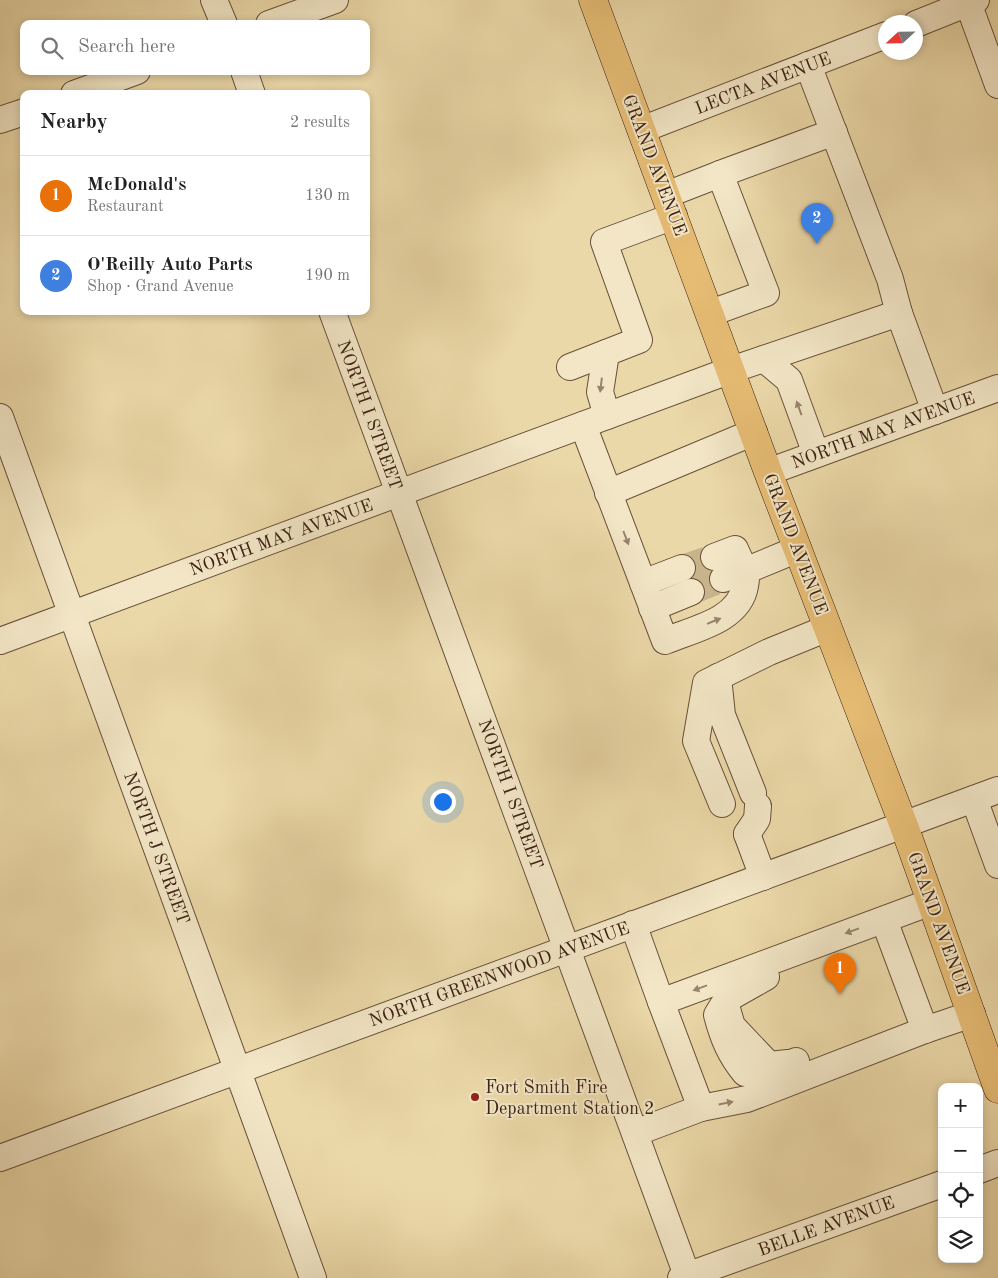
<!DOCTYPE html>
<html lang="en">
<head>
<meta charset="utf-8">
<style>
  body { margin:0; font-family:"Old Standard TT",serif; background:#f2f2f2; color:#222 }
  .controls { position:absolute; right:15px; bottom:15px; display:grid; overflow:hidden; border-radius:10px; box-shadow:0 2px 8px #0003 }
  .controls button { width:45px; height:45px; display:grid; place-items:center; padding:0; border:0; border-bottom:1px solid #e0e0e0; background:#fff; color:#222; font:25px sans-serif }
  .compass { position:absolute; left:878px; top:15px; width:45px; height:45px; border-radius:50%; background:#fff; box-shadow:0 2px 8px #0003; rotate:248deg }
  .you { position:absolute; left:442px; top:801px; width:18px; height:18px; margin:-12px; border:4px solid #fff; border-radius:50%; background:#1a73e8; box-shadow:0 0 0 8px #1a73e833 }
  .badge { display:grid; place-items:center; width:32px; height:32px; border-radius:50%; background:#b45309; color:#fff; font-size:16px; font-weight:700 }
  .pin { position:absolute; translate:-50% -41px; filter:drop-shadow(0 1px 2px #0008) }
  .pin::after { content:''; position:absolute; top:26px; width:18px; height:15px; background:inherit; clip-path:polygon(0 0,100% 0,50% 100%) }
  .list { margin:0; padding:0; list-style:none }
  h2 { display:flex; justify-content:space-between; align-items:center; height:65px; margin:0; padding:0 20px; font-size:21px }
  h2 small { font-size:16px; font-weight:400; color:#767676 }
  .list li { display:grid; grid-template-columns:32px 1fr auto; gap:15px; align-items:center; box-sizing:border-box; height:80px; padding:0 20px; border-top:1px solid #e0e0e0 }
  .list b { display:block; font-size:19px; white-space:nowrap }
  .list p { margin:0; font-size:16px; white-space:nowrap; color:#767676 }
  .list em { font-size:16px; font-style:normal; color:#767676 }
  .icon { flex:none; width:28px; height:28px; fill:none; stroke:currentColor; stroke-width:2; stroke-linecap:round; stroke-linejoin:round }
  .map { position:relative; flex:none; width:998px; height:1278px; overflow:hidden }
  .search { position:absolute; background:#fff; box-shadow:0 2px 8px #0003; left:20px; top:20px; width:350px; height:55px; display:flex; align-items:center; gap:12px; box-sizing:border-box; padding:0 18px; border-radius:10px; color:#767676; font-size:19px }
  .panel { position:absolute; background:#fff; box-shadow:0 2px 8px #0003; left:20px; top:90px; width:350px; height:225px; border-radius:10px }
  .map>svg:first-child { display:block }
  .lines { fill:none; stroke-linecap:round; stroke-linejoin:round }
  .minor-tunnel { stroke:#c8b48b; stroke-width:26; stroke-dasharray:26 13; stroke-linecap:butt }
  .minor-casing { stroke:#68503a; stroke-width:28 }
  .major-casing { stroke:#3d2215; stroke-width:29 }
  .minor { stroke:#f2e6c6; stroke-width:26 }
  .major { stroke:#e6bc74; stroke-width:28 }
  .oneway { fill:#98846e }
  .poi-dot { fill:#8f2418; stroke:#f2e6c6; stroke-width:2 }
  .labels { text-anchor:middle; stroke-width:4; stroke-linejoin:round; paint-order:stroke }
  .street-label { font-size:18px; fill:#3d2215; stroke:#f2e6c6 }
  .poi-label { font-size:18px; fill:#3d2215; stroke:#f2e6c6; text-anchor:start }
</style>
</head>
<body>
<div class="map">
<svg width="998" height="1278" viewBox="0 0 998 1278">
  <rect width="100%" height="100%" fill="#ebd8a8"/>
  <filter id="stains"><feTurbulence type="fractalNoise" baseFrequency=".004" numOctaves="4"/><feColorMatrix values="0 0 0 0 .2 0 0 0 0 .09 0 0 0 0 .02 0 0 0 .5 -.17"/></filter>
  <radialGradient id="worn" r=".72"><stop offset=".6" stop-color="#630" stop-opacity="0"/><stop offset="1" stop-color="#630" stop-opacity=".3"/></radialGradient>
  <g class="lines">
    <!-- minor-tunnel -->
    <g class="minor-tunnel">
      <polyline points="682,568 714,557"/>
      <polyline points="691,592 723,579"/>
    </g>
    <!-- minor casing -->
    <g class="minor-casing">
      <g id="minor">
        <polyline points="214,0 224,24"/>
        <polyline points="967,0 998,85"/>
        <polyline points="269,24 335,0"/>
        <polyline points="916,24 976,0"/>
        <polyline points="808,65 890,279 899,313"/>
        <polyline points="244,71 252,94"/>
        <polyline points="74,94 137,71"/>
        <polyline points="0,120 24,112"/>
        <polyline points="641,130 886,35"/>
        <polyline points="666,195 720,174"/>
        <polyline points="332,311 688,1278"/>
        <polyline points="711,313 766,293 720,174 834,132"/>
        <polyline points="606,353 600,392 607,416"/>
        <polyline points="764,359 789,380 816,454"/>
        <polyline points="570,367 639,340 604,242 674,216"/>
        <polyline points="0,417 313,1278"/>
        <path d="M583 425 665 641C693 629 739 621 745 586 746 580 747 576 745 571L798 549"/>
        <polyline points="768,472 998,388"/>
        <polyline points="608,493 754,432"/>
        <polyline points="714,557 735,549 745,571 723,579"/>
        <polyline points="643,583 682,568"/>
        <polyline points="652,608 691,592"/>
        <polyline points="0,641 731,370 899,313 935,411"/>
        <polyline points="718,677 722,715 753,793"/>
        <polyline points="974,799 998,865"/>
        <polyline points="722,804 696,741 706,683 769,652 828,628"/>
        <polyline points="747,834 763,877"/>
        <polyline points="747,834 757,819 758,806"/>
        <polyline points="931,902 661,1002 701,1108 747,1099 925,1030 972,1014"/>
        <polyline points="884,920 925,1030"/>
        <polyline points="633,924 661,1002"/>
        <path d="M766 977 727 999 717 1015C723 1038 730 1055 745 1073H766L796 1061"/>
        <polyline points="727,1009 732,1026 769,1065 788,1063"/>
        <polyline points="635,1133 701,1108"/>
        <polyline points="0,1158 998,790"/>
        <polyline points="979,1170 998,1163"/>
        <polyline points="681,1278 942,1184"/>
      </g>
    </g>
    <!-- major casing -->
    <g class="major-casing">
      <polyline id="major" points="593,0 768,472 904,826 998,1089"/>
    </g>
    <!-- minor -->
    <use href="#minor" class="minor"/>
    <!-- major -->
    <use href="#major" class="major"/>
  </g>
  <!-- one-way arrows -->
  <defs><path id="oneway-solid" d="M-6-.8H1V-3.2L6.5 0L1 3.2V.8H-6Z" transform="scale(1.25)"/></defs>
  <g class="oneway">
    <use href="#oneway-solid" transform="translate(601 385) rotate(97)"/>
    <use href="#oneway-solid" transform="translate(799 408) rotate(-110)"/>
    <use href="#oneway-solid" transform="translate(626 538) rotate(69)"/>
    <use href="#oneway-solid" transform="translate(714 621) rotate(-22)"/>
    <use href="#oneway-solid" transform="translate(852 931) rotate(160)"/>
    <use href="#oneway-solid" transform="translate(700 988) rotate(160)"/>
    <use href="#oneway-solid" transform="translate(726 1103) rotate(-11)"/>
  </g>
  <!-- markers -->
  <circle class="poi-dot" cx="475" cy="1097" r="5"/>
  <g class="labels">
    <!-- street labels -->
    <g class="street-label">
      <text transform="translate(763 83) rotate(-21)" y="6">LECTA AVENUE</text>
      <text transform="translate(655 165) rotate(69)" y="6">GRAND AVENUE</text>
      <text transform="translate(370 415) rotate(70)" y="6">NORTH I STREET</text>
      <text transform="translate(883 430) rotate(-20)" y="6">NORTH MAY AVENUE</text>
      <text transform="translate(281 537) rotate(-20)" y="6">NORTH MAY AVENUE</text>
      <text transform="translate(796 544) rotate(69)" y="6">GRAND AVENUE</text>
      <text transform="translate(511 794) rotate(70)" y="6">NORTH I STREET</text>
      <text transform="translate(157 848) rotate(70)" y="6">NORTH J STREET</text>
      <text transform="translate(939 923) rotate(70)" y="6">GRAND AVENUE</text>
      <text transform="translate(499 974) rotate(-20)" y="6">NORTH GREENWOOD AVENUE</text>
      <text transform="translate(826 1226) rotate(-20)" y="6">BELLE AVENUE</text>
    </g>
    <!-- poi labels -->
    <g class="poi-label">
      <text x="485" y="1093">Fort Smith Fire<tspan x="485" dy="21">Department Station 2</tspan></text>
    </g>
  </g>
  <rect width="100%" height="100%" filter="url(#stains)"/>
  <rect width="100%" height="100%" fill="url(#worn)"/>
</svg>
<div class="controls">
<button>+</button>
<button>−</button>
<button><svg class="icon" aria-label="locate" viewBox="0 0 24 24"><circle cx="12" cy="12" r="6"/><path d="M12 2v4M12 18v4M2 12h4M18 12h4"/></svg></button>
<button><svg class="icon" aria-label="layers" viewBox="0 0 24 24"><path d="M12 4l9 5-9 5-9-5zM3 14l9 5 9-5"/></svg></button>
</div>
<svg class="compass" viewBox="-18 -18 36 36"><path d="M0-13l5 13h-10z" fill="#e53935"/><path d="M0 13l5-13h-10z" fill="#767676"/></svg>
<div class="you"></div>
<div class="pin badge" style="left:840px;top:994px;background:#e8710a">1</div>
<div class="pin badge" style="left:817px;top:244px;background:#3f7fe0">2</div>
<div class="search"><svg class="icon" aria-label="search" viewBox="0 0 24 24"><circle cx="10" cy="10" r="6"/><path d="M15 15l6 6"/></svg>Search here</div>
<section class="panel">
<h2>Nearby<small>2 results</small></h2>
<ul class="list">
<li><span class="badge" style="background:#e8710a">1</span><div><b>McDonald's</b><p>Restaurant</p></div><em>130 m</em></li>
<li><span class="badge" style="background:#3f7fe0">2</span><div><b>O'Reilly Auto Parts</b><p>Shop · Grand Avenue</p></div><em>190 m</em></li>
</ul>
</section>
</div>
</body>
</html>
